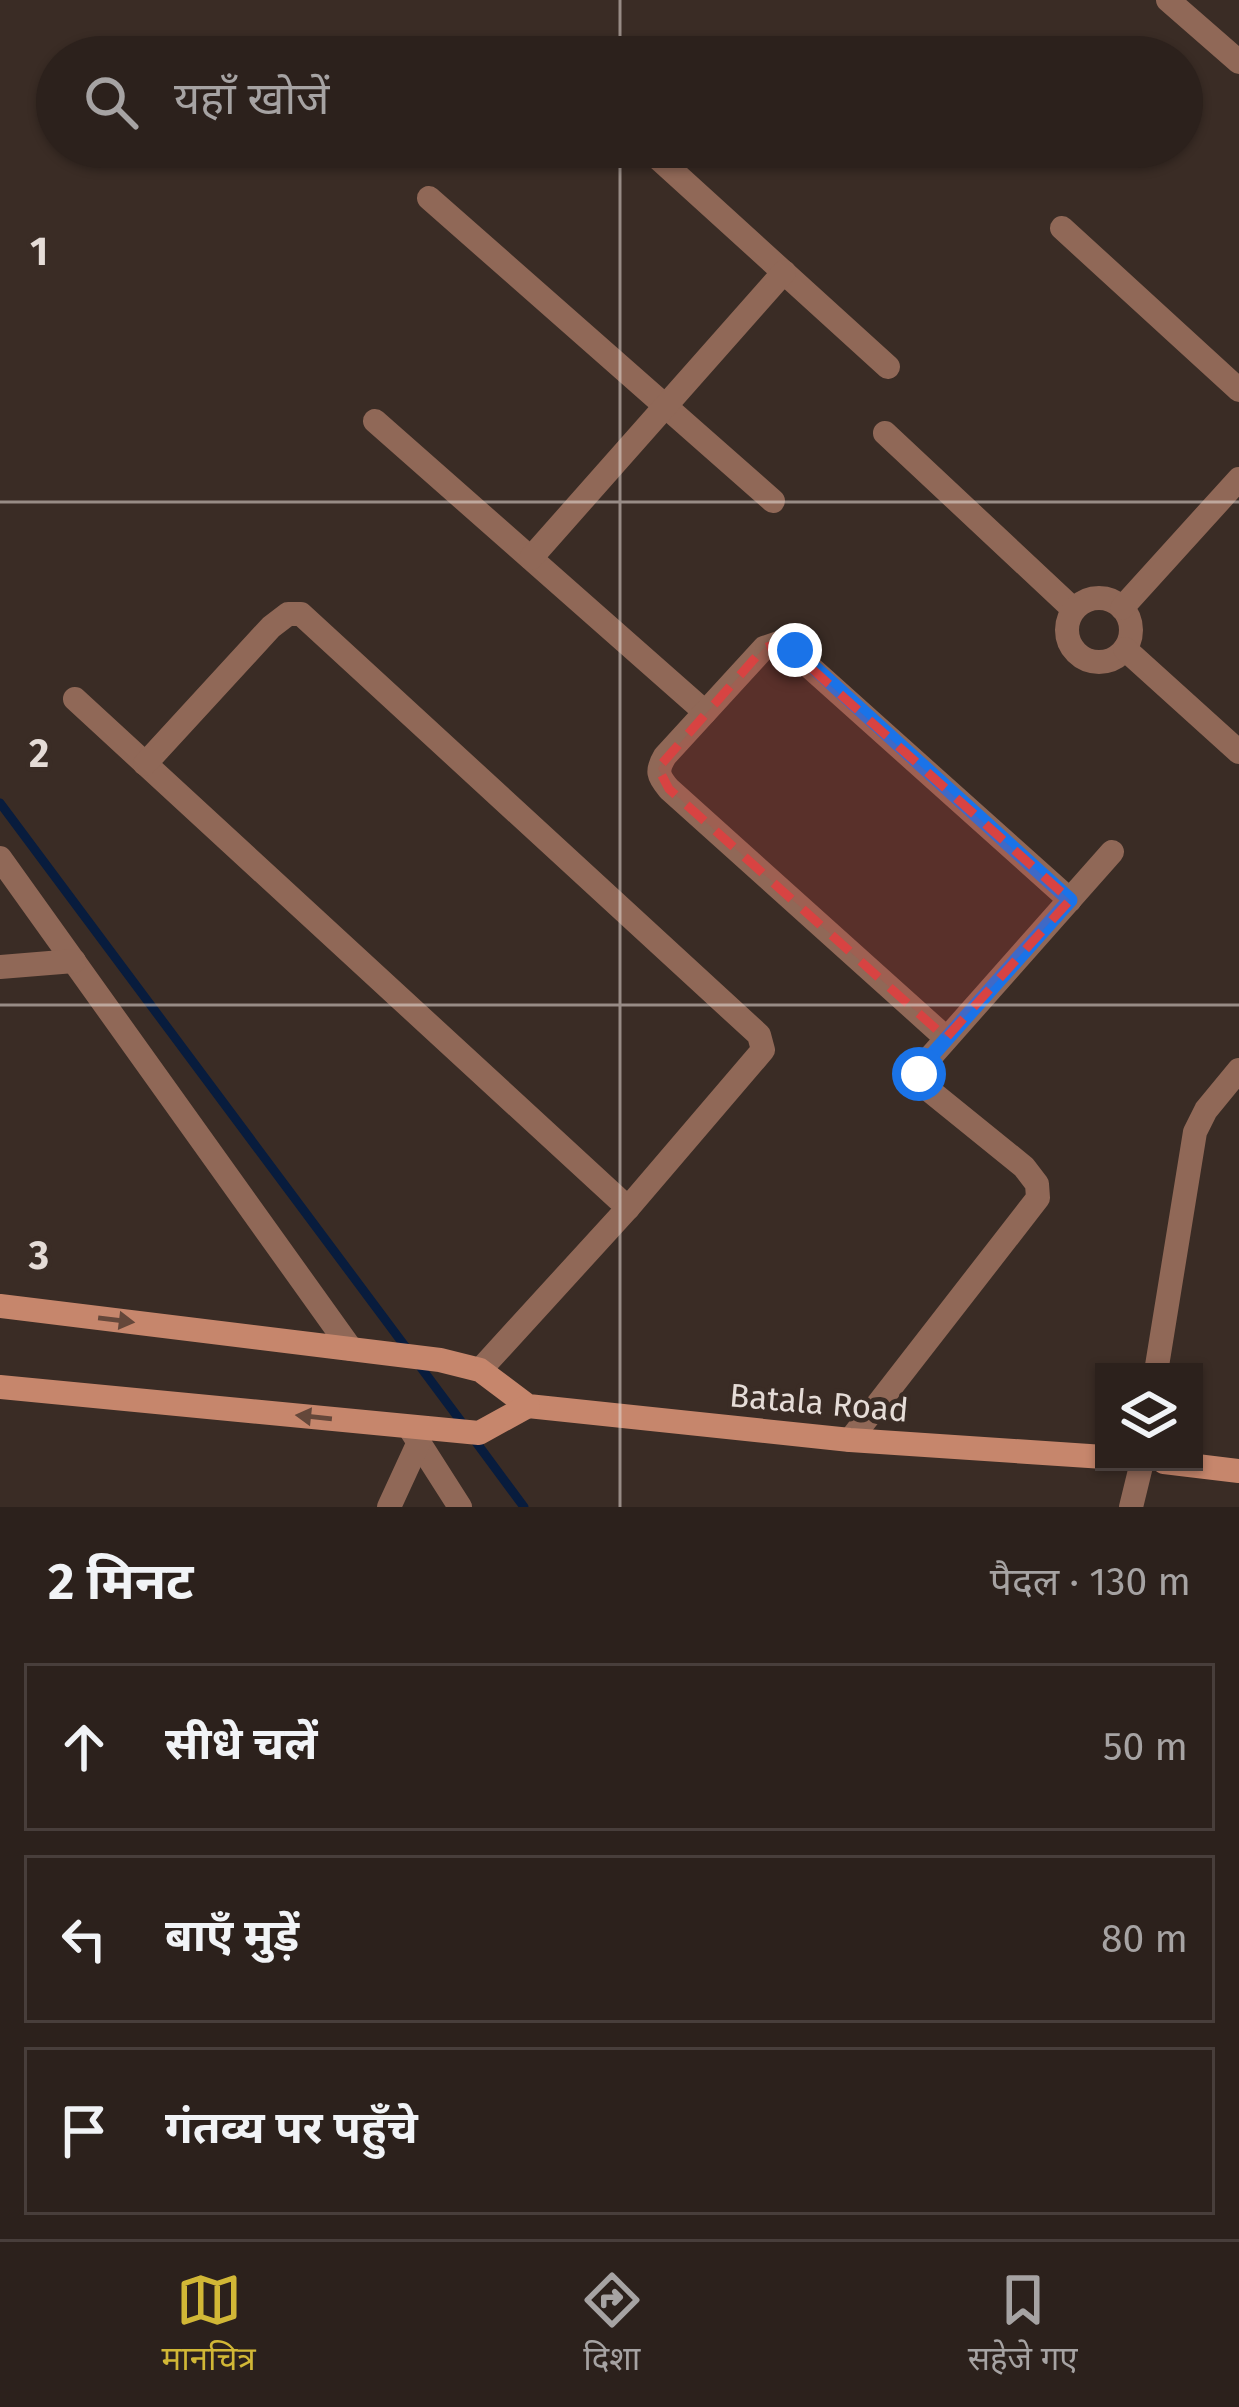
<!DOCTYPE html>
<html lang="hi">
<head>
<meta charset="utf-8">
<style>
  body { margin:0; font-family:"Fira Sans","Noto Sans Devanagari",sans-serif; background:#382e29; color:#f1f3f6 }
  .controls { position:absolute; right:36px; bottom:36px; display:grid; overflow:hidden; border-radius:0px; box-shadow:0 3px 9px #0004 }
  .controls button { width:108px; height:108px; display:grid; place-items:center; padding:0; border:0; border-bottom:3px solid #483e3b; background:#2c211c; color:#f1f3f6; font:60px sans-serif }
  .stop { position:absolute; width:36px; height:36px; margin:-27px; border:9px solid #1a73e8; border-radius:50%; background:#fff }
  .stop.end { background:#1a73e8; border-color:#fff; box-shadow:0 3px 12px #0008 }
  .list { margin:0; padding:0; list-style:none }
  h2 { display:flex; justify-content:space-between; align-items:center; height:156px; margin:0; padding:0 48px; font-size:51px }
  h2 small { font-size:39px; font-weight:400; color:#a6a3a3 }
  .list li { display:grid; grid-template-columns:78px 1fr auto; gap:36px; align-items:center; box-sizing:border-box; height:168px; margin:0 24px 24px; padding:0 24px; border:3px solid #483e3b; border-radius:0px }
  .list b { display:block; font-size:45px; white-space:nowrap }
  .list em { font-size:39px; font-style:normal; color:#a6a3a3 }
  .icon { flex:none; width:66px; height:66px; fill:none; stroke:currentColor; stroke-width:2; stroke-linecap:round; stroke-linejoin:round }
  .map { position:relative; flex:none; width:1239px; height:1507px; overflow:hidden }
  .search { position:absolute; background:#2c211c; box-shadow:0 3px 9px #0004; left:36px; right:36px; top:36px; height:132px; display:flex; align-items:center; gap:30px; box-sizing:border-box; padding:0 42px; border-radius:66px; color:#a6a3a3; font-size:45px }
  .sheet { height:732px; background:#2c211c }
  nav { display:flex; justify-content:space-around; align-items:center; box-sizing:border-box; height:168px; border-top:3px solid #483e3b; background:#2c211c; font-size:33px; color:#a6a3a3 }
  nav a { display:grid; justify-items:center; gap:6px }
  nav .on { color:#d1b736 }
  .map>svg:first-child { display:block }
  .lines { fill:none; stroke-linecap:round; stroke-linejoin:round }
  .stream { stroke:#081c3d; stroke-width:9 }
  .street { stroke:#906857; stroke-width:24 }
  .secondary { stroke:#c6866c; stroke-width:24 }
  .oneway { fill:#64473a }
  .route { stroke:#1a73e8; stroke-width:15 }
  .marked { fill:#d84342; fill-opacity:0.2; stroke:#d84342; stroke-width:9; stroke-dasharray:24 15; stroke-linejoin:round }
  .grid { fill:none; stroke:#e5dcd7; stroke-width:3; stroke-opacity:0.55 }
  .labels { text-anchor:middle; stroke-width:9; stroke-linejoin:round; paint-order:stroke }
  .street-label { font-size:33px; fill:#e5dcd7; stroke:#3a2c25 }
  .grid-label { font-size:39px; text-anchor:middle; font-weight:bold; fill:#e5dcd7; stroke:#3a2c25; stroke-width:9; stroke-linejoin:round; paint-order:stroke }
</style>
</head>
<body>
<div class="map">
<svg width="1239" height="1507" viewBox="0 0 1239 1507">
  <rect width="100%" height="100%" fill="#3a2c25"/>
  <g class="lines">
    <!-- stream -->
    <g class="stream">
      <polyline points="0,803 463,1424"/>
      <polyline points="473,1438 524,1507"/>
    </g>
    <!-- street -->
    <g class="street">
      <polyline points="1168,0 1239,62"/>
      <polyline points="646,147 888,367"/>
      <polyline points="429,198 773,501"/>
      <polyline points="1062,228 1239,390"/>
      <polyline points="375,421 705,712"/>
      <polyline points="885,433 1073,609"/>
      <polyline points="531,558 784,272"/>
      <circle cx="1099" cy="630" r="32"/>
      <polyline points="1122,608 1239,479"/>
      <polyline points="1125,649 1239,752"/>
      <polyline points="75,699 628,1208"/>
      <polyline points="145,764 271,627 288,614 301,614 759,1035 763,1050 628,1208 480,1370"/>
      <polyline points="0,858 351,1349"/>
      <polyline points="0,967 74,961"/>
      <path d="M946 1038 669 789C658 776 656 771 665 756L764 648 782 642 1070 900"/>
      <polyline points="1156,1372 1195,1132 1206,1110 1239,1070"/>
      <polyline points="409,1427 460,1507"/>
      <polyline points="850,1440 1038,1198 1037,1184 1024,1167 924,1086 919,1074 926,1062 1112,852"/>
      <polyline points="389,1507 418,1444"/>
      <polyline points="1131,1507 1142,1462"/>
    </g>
    <!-- secondary -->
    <g class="secondary">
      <polyline points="0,1306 440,1360 480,1370 528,1406 850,1440 1104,1457"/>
      <polyline points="0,1387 479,1433 528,1406"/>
      <polyline points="1164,1462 1239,1471"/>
    </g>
  </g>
  <!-- one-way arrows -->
  <defs><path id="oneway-solid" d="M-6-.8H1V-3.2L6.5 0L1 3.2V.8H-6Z" transform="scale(3)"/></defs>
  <g class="oneway">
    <use href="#oneway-solid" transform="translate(116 1320) rotate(7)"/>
    <use href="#oneway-solid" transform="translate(314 1417) rotate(-174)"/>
  </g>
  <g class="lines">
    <!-- route -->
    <polyline class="route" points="795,650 1070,900 926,1062 919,1074"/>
  </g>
  <!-- marked area -->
  <path class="marked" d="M782 642 1070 900 946 1038 669 789 658 768 764 648Z"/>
  <!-- grid -->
  <path class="grid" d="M620 0V57M620 147V1507M0 502H1239M0 1005H1239"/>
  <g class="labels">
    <!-- street labels -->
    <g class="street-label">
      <text transform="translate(819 1402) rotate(5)" y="12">Batala Road</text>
    </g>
  </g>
  <g class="grid-label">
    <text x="39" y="265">1</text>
    <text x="39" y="767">2</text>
    <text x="39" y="1269">3</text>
  </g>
</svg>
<div class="controls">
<button><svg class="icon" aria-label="layers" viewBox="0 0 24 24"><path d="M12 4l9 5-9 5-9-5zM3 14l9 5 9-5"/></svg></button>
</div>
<div class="stop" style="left:919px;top:1074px"></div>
<div class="stop end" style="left:795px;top:650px"></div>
<div class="search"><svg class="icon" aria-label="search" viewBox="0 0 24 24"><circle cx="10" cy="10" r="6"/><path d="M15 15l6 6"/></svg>यहाँ खोजें</div>
</div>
<section class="sheet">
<h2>2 मिनट<small>पैदल · 130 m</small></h2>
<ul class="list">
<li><svg class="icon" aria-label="ahead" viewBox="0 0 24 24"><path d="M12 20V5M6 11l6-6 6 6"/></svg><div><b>सीधे चलें</b></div><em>50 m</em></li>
<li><svg class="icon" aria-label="left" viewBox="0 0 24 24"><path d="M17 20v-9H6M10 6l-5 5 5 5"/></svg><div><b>बाएँ मुड़ें</b></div><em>80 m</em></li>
<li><svg class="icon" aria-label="arrive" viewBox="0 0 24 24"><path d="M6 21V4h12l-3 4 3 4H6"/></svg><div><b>गंतव्य पर पहुँचे</b></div></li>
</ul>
</section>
<nav>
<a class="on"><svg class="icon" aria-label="map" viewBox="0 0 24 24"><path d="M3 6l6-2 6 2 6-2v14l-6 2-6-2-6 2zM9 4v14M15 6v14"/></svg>मानचित्र</a>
<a><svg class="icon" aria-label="directions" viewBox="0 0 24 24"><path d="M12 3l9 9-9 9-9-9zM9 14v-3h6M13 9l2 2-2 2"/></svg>दिशा</a>
<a><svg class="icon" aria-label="saved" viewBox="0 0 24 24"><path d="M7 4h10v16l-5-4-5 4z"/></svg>सहेजे गए</a>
</nav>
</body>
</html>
